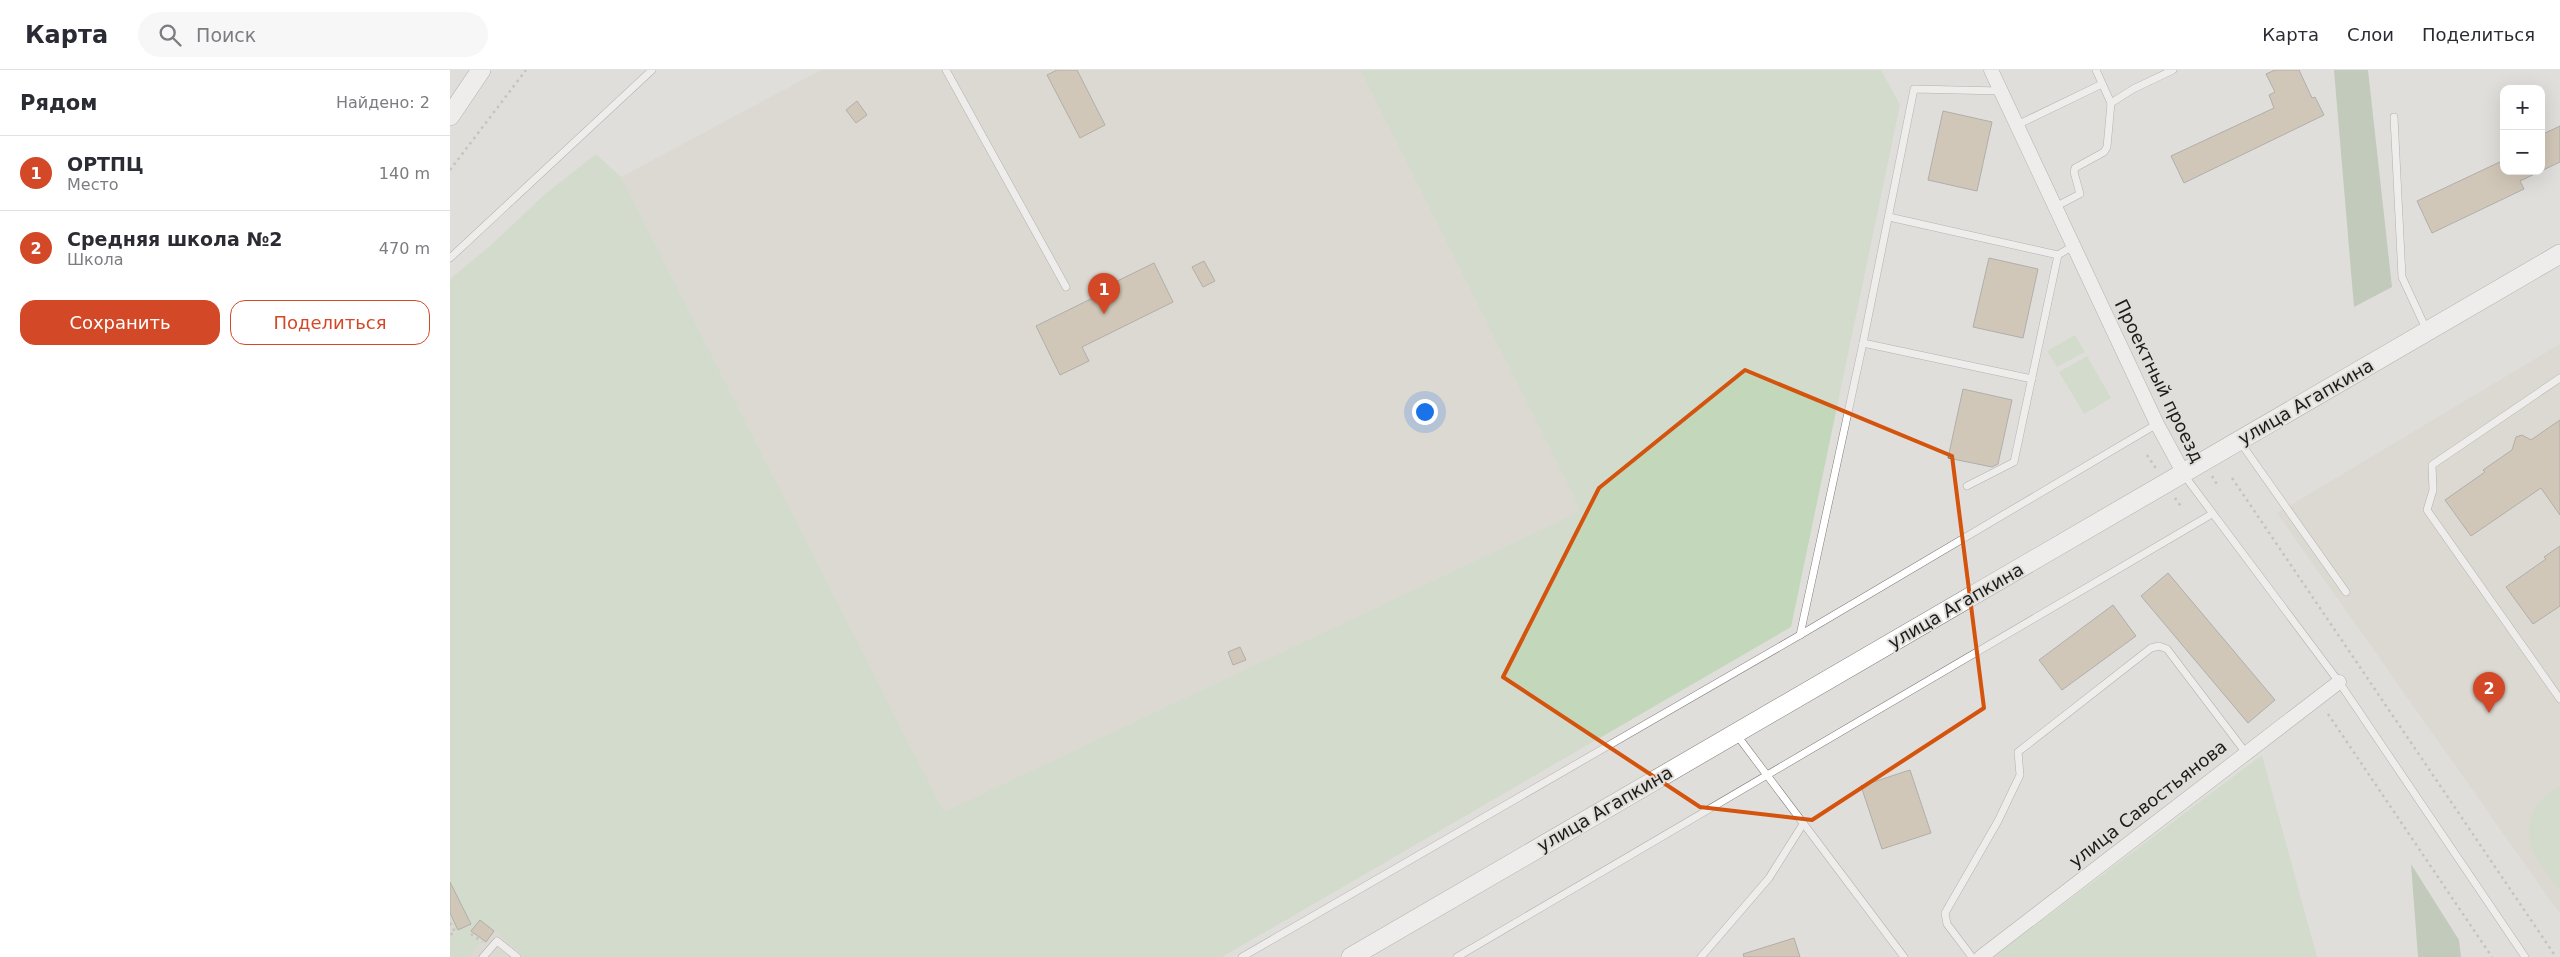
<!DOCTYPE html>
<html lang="ru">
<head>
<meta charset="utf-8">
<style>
  body { margin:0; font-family:"DejaVu Sans",sans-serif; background:#f7f7f7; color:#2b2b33 }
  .controls { position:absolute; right:15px; top:15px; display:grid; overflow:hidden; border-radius:10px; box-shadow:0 5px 20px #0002 }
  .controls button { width:45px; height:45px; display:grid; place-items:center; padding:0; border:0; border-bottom:1px solid #e1e1e2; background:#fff; color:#2b2b33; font:25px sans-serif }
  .you { position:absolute; left:974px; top:341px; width:18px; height:18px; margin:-12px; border:4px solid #fff; border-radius:50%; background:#1a73e8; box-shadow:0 0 0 8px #1a73e833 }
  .badge { display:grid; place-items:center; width:32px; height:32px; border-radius:50%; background:#d34928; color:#fff; font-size:16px; font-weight:700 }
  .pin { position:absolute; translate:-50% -41px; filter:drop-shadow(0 1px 2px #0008) }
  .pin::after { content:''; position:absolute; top:26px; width:18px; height:15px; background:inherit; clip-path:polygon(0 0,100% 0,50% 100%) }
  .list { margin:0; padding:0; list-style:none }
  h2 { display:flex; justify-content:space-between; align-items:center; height:65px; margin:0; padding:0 20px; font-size:21px }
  h2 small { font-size:16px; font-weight:400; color:#7c7c81 }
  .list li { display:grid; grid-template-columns:32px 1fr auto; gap:15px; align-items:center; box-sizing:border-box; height:75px; padding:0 20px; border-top:1px solid #e1e1e2 }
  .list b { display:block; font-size:19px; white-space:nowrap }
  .list p { margin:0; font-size:16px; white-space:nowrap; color:#7c7c81 }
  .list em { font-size:16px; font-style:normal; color:#7c7c81 }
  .actions { display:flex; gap:10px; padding:15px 20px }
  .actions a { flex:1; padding:11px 0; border:1px solid #d34928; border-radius:15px; text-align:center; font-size:18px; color:#d34928 }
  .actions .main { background:#d34928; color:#fff }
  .icon { flex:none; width:28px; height:28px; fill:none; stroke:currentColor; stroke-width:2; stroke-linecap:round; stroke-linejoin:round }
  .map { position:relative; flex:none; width:2110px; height:887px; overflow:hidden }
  header { display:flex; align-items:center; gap:30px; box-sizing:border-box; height:70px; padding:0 25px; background:#fff; border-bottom:1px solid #e1e1e2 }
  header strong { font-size:24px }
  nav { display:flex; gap:28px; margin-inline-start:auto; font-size:18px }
  .search { width:350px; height:45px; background:#f7f7f7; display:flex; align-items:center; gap:12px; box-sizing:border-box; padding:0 18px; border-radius:28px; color:#7c7c81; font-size:19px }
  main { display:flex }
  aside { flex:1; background:#fff }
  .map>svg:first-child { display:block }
  .built { fill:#d8d1c7 }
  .green { fill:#c3d7bb; fill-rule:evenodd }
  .forest { fill:#9db196 }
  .building { fill:#beac8f; stroke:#757370 }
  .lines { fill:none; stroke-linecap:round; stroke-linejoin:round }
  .service-casing { stroke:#7d7b78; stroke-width:8 }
  .minor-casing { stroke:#7d7b78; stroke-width:15 }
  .secondary-casing { stroke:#7d7b78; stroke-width:20 }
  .path { stroke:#a4a29f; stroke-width:2.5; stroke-dasharray:2.5 4; stroke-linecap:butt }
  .service { stroke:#fff; stroke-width:7 }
  .minor { stroke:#fff; stroke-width:14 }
  .secondary { stroke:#fff; stroke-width:19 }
  .marked { fill:none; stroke:#d4530d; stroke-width:4; stroke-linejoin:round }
  .labels { text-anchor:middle; stroke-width:4; stroke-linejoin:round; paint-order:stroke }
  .street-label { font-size:18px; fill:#1d1c1a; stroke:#e0deda }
</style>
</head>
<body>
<header>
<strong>Карта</strong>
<div class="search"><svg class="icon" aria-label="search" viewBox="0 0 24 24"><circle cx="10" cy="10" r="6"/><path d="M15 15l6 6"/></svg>Поиск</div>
<nav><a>Карта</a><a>Слои</a><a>Поделиться</a></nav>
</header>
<main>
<aside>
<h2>Рядом<small>Найдено: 2</small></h2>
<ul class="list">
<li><span class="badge">1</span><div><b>ОРТПЦ</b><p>Место</p></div><em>140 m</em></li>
<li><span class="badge">2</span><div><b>Средняя школа №2</b><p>Школа</p></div><em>470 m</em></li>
</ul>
<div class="actions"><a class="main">Сохранить</a><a>Поделиться</a></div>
</aside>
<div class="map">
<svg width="2110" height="887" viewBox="0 0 2110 887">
  <rect width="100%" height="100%" fill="#e0deda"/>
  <!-- built -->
  <g class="built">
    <polygon points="371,0 910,0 1129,437 1124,444 494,742 171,107"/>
    <polygon points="2110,274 2110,844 1827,443"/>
    <polygon points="0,803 27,846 78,887 0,887"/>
  </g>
  <!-- green -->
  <g class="green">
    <path d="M910 0H1431L1450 35 1341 557 772 887H75L45 861 36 873 20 862 19 864 30 873 19 887H0V866L7 863 0 849V833L8 828 0 812V209L40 176 95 124 146 84 171 107 494 742 1124 444 1129 437ZM13 838 21 854 8 860 1 844ZM29 850 44 861 36 872 21 861Z"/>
    <polygon points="1625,265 1635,282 1607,297 1597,281"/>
    <polygon points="1637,286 1661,328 1634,344 1609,302"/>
    <polygon points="1812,685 1867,887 1543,887"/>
    <path d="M2110 717V821C2101 808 2090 795 2083 782 2071 757 2085 727 2110 717Z"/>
  </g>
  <!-- forest -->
  <g class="forest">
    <polygon points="1884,0 1918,0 1942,217 1904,237"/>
    <polygon points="1961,794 2009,870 2011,887 1968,887"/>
  </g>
  <!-- building -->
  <g class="building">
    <polygon points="607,0 627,0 655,55 630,68 597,5"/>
    <polygon points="1825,0 1849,0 1862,28 1865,27 1874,45 1734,113 1721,86 1824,38 1819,25 1825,22 1816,4"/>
    <polygon points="407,31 417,45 406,53 396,40"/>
    <polygon points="1493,41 1542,52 1527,121 1478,110"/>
    <polygon points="2110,56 2110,92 2091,101 2091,65"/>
    <polygon points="2054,90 2054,101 2091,101 2070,111 2074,119 1982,163 1967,131"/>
    <polygon points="1539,188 1588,199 1573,268 1523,257"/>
    <polygon points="754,191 765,211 753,217 742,197"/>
    <polygon points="704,193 723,232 632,277 639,291 610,305 586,256 655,222 653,218"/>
    <polygon points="1513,319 1562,330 1548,394 1542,397 1498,388"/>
    <polygon points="2110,350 2110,445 2091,418 2021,466 1995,430 2035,402 2033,400 2062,380 2066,367 2072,365 2081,370"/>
    <polygon points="2110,476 2110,536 2083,554 2056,517 2096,489 2094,487"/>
    <polygon points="1718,503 1825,630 1798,653 1691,526"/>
    <polygon points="1663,535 1686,566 1612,620 1589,590"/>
    <polygon points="790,577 796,590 783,595 778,582"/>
    <polygon points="1460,700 1481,763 1432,779 1411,716"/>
    <polygon points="0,812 21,854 8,860 0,843"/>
    <polygon points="30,850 44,861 36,872 21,861"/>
    <polygon points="1344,868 1350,887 1294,887 1293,884"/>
  </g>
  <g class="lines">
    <!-- service casing -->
    <g class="service-casing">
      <g id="service">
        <polyline points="496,0 616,217"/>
        <polyline points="1661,33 1683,19 1723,0"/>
        <polyline points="1944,47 1952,207 1977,261"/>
        <polyline points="1567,55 1652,14"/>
        <polyline points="1605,137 1630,124 1624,102 1625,98 1654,82 1657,77 1661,33 1646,0"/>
        <polyline points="1439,147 1608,185 1623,176"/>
        <polyline points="0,188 202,0"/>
        <polyline points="1413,273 1582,309"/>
        <polyline points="2110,308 1982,395 1983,420 1977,440 2110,629"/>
        <polyline points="1790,372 1896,522"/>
        <polyline points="1734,405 1889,612 2075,887"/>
        <polyline points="1517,416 1564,392 1608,185"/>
        <polyline points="1350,565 1413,273 1464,19 1551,21"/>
        <polyline points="1286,664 1454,887"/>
        <polyline points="33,887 47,871 67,887"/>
        <polyline points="792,887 1350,565 1707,354"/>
        <polyline points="1007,887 1762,444"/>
        <polyline points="1251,887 1319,808 1353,754"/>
        <polyline points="1522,887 1497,854 1495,843 1548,751 1570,705 1568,682 1701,578 1709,576 1717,579 1796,683"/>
      </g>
    </g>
    <!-- minor casing -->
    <g class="minor-casing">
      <g id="minor">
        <polyline points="1541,0 1707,354 1734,404"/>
        <polyline points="1531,887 1889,612"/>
      </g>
    </g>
    <!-- secondary casing -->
    <g class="secondary-casing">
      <g id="secondary">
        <polyline points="0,46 31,0"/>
        <polyline points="901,887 2110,184"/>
      </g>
    </g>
    <!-- path -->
    <g class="path">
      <polyline points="0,100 76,0"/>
      <polyline points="1734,363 1744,379"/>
      <polyline points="1697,385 1707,400"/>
      <polyline points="1762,406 1768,416"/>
      <polyline points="1782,408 2106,887"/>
      <polyline points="1725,428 1732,438"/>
      <polyline points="1878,644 2042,887"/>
      <polyline points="0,853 5,862 0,865"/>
      <polyline points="21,864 32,872"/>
    </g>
    <!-- service -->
    <use href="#service" class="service"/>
    <!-- minor -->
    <use href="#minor" class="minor"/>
    <!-- secondary -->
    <use href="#secondary" class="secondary"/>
  </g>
  <!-- marked area -->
  <path d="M0 0H2110V887H0ZM1295 300 1502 386 1534 638 1362 750 1250 737 1053 607 1149 418Z" fill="#e0deda" fill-opacity=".55" fill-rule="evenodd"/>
  <path class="marked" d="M1295 300 1502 386 1534 638 1362 750 1250 737 1053 607 1149 418Z"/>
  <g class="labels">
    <!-- street labels -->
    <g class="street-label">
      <text transform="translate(1709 311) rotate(64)" y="6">Проектный проезд</text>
      <text transform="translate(1856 332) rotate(-30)" y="6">улица Агапкина</text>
      <text transform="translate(1506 536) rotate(-30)" y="6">улица Агапкина</text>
      <text transform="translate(1698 734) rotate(-38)" y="6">улица Савостьянова</text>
      <text transform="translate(1155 739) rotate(-30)" y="6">улица Агапкина</text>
    </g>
  </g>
</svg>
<div class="controls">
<button>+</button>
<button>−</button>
</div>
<div class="you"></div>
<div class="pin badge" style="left:654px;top:244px">1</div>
<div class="pin badge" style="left:2039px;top:643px">2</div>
</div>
</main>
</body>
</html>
